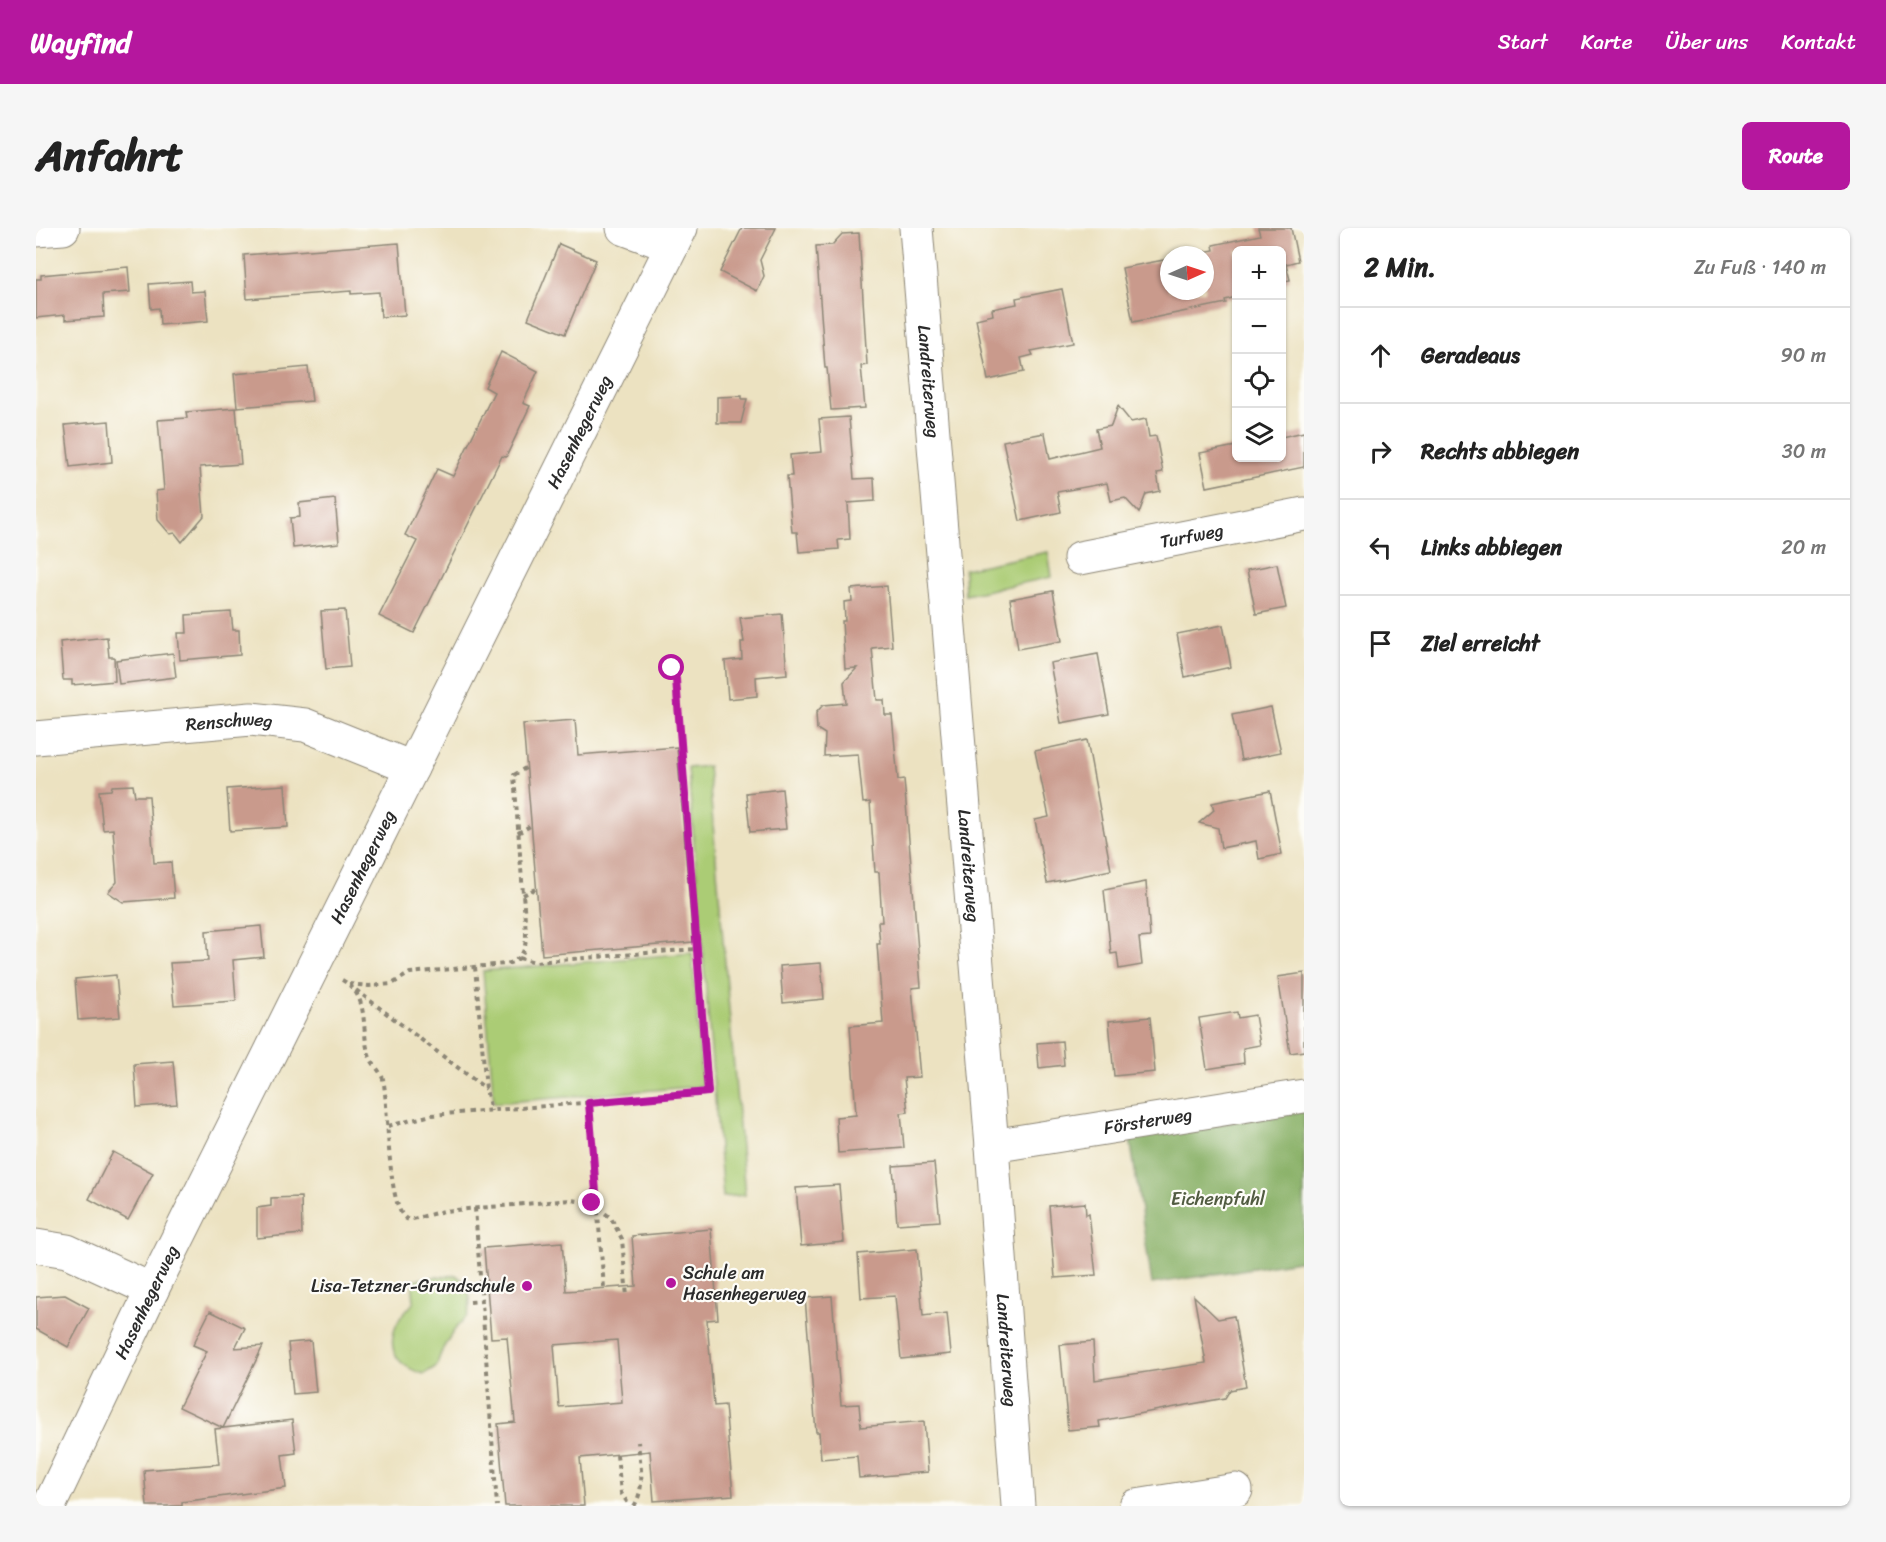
<!DOCTYPE html>
<html lang="de">
<head>
<meta charset="utf-8">
<style>
  body { margin:0; font-family:Sriracha,sans-serif; background:#f6f6f6; color:#222 }
  .controls { position:absolute; right:18px; top:18px; display:grid; overflow:hidden; border-radius:9px; box-shadow:0 2px 4px #0004 }
  .controls button { width:54px; height:54px; display:grid; place-items:center; padding:0; border:0; border-bottom:2px solid #e0e0e0; background:#fff; color:#222; font:30px sans-serif }
  .compass { position:absolute; left:1124px; top:18px; width:54px; height:54px; border-radius:50%; background:#fff; box-shadow:0 2px 4px #0004; rotate:87deg }
  .stop { position:absolute; width:18px; height:18px; margin:-14px; border:4px solid #b5179e; border-radius:50%; background:#fff }
  .stop.end { background:#b5179e; border-color:#fff; box-shadow:0 2px 6px #0008 }
  .list { margin:0; padding:0; list-style:none }
  h2 { display:flex; justify-content:space-between; align-items:center; height:78px; margin:0; padding:0 24px; font-size:26px }
  h2 small { font-size:20px; font-weight:400; color:#767676 }
  .list li { display:grid; grid-template-columns:39px 1fr auto; gap:18px; align-items:center; box-sizing:border-box; height:96px; padding:0 24px; border-top:2px solid #e0e0e0 }
  .list b { display:block; font-size:22px; white-space:nowrap }
  .list em { font-size:20px; font-style:normal; color:#767676 }
  .icon { flex:none; width:33px; height:33px; fill:none; stroke:currentColor; stroke-width:2; stroke-linecap:round; stroke-linejoin:round }
  .map { position:relative; flex:none; width:1268px; height:1278px; overflow:hidden; border-radius:9px }
  header { display:flex; align-items:center; gap:36px; box-sizing:border-box; height:84px; padding:0 30px; background:#b5179e; color:#fff }
  header strong { font-size:28px }
  nav { display:flex; gap:33px; margin-inline-start:auto; font-size:21px }
  .intro { display:flex; align-items:center; justify-content:space-between; box-sizing:border-box; height:144px; padding:0 36px }
  h1 { margin:0; font-size:42px }
  .button { padding:15px 27px; border-radius:9px; background:#b5179e; color:#fff; font-size:21px; font-weight:700 }
  main { display:flex; gap:36px; padding:0 36px }
  aside { flex:1; background:#fff; border-radius:9px; box-shadow:0 2px 4px #0004 }
  .map>svg:first-child { display:block }
  .green { fill:#abcc74; stroke:#6b7c50; stroke-width:1.5 }
  .forest { fill:#88b066; stroke:#5a6e48; stroke-width:1.5 }
  .building { fill:#c99a8c; fill-rule:evenodd }
  .lines { fill:none; stroke-linecap:round; stroke-linejoin:round }
  .minor-casing { stroke:#8c8676; stroke-width:35 }
  .path { stroke:#8c8676; stroke-width:4; stroke-dasharray:4.5 4.5; stroke-linecap:butt }
  .minor { stroke:#fff; stroke-width:33 }
  .route { stroke:#b5179e; stroke-width:8 }
  .poi-dot { fill:#b5179e; stroke:#fdfcf7; stroke-width:2 }
  .labels { text-anchor:middle; stroke-width:4.5; stroke-linejoin:round; paint-order:stroke }
  .street-label { font-size:18px; fill:#2b2b2b; stroke:#fdfcf7 }
  .park-label { font-size:18px; fill:#515b41; stroke:#fdfcf7 }
  .poi-label { font-size:18px; fill:#2b2b2b; stroke:#fdfcf7; text-anchor:start }
</style>
</head>
<body>
<header>
<strong>Wayfind</strong>
<nav><a>Start</a><a>Karte</a><a>Über uns</a><a>Kontakt</a></nav>
</header>
<div class="intro"><h1>Anfahrt</h1><a class="button">Route</a></div>
<main>
<div class="map">
<svg width="1268" height="1278" viewBox="0 0 1268 1278">
  <rect width="100%" height="100%" fill="#fdfcf7"/>
  <filter id="ink" filterUnits="userSpaceOnUse"><feTurbulence type="fractalNoise" baseFrequency=".0167" numOctaves="2"/><feDisplacementMap in="SourceGraphic" scale="12" xChannelSelector="R" yChannelSelector="G"/><feConvolveMatrix kernelMatrix="1 2 1 2 8 2 1 2 1" color-interpolation-filters="sRGB"/></filter>
  <filter id="wash" filterUnits="userSpaceOnUse"><feTurbulence type="fractalNoise" baseFrequency=".008" numOctaves="4" result="noise"/><feDisplacementMap in="SourceGraphic" scale="24" xChannelSelector="R" yChannelSelector="G"/><feGaussianBlur stdDeviation="1.35" result="paint"/><feColorMatrix in="noise" values="0 0 0 0 0 0 0 0 0 0 0 0 0 0 0 0 0 1.4 0 .05"/><feComposite in="paint" operator="in"/></filter>
  <g filter="url(#wash)">
    <rect width="100%" height="100%" fill="#ece2c1"/>
    <!-- green -->
    <g class="green">
      <polygon points="1012,324 1016,349 929,367 928,341"/>
      <polygon points="672,538 709,967 687,969 652,540"/>
      <polygon points="656,725 666,858 458,875 447,743"/>
      <path d="M420 1047C434 1056 437 1073 431 1088 419 1099 404 1121 401 1138L388 1146C360 1138 348 1120 363 1092 367 1084 375 1080 378 1073L376 1052Z"/>
    </g>
    <!-- forest -->
    <polygon class="forest" points="1268,883 1268,1032 1116,1056 1094,910"/>
    <g id="blocks">
      <!-- building -->
      <g class="building">
        <polygon points="706,0 740,0 724,32 728,48 721,63 684,44"/>
        <polygon points="1222,0 1255,0 1262,33 1250,36 1254,52 1245,54 1245,22 1200,22 1200,69 1189,72 1190,75 1097,94 1086,40 1133,31 1133,63 1169,63 1169,27 1152,27 1178,22 1177,17 1224,7"/>
        <polygon points="823,5 831,137 825,138 829,180 795,182 791,140 789,140 780,18 796,17 806,6"/>
        <polygon points="363,15 369,87 345,89 343,64 315,66 315,63 211,71 208,27"/>
        <polygon points="523,16 560,32 529,106 492,91"/>
        <polygon points="92,39 94,64 67,66 68,89 29,92 29,87 0,90 0,51 5,51 5,47"/>
        <polygon points="154,53 155,64 169,63 172,93 124,97 123,80 115,81 113,56"/>
        <polygon points="1026,61 1037,115 995,123 997,127 985,130 988,144 952,152 940,91 957,87 956,81 981,76 980,70"/>
        <polygon points="465,124 502,143 487,175 494,178 470,229 466,228 378,405 343,388 381,313 369,307 376,293 401,241 417,248 458,164 449,159"/>
        <polygon points="272,139 276,173 201,179 198,146"/>
        <polygon points="706,168 706,171 711,171 705,195 681,195 681,169"/>
        <polygon points="1082,178 1095,194 1110,191 1113,209 1120,208 1127,244 1121,245 1124,263 1110,266 1103,285 1089,270 1075,273 1071,255 1021,264 1025,284 984,293 967,213 1009,205 1014,231 1064,219 1060,201 1075,198"/>
        <polygon points="200,180 205,236 164,239 168,288 146,314 139,305 134,306 122,292 120,263 128,262 122,192 151,190 150,184"/>
        <polygon points="813,189 818,251 838,250 839,273 812,275 814,311 802,312 803,321 763,324 761,304 756,304 751,248 756,248 754,227 786,224 783,191"/>
        <polygon points="73,193 76,234 34,239 29,197"/>
        <polygon points="1268,204 1268,239 1171,259 1164,225 1200,218 1200,230 1245,230 1245,209"/>
        <polygon points="299,271 303,315 257,320 254,290 264,289 263,275"/>
        <polygon points="1241,336 1250,380 1220,386 1211,342"/>
        <polygon points="851,358 856,418 836,420 841,472 848,472 849,487 856,487 862,552 868,551 885,759 876,760 884,849 868,850 872,884 865,885 868,920 802,925 800,889 820,887 814,798 847,795 841,716 844,716 842,694 846,694 843,644 839,644 834,574 827,575 822,526 788,528 789,506 781,501 780,485 787,477 810,475 808,454 821,440 809,441 806,393 809,393 808,374 816,373 815,361"/>
        <polygon points="1017,363 1026,413 982,421 974,371"/>
        <polygon points="309,382 314,439 290,441 285,383"/>
        <polygon points="195,384 197,402 203,402 204,427 144,432 142,405 151,405 150,387"/>
        <polygon points="746,386 751,446 720,449 721,468 692,471 689,433 706,431 705,414 708,414 704,390"/>
        <polygon points="1187,397 1195,439 1149,449 1141,406"/>
        <polygon points="71,409 73,429 78,429 79,453 36,457 36,452 27,452 24,414"/>
        <polygon points="137,425 140,449 83,456 80,432"/>
        <polygon points="1062,426 1073,486 1025,495 1014,435"/>
        <polygon points="1235,479 1245,524 1205,532 1196,487"/>
        <polygon points="539,492 542,527 641,519 657,714 506,727 487,496"/>
        <polygon points="1051,512 1075,642 1011,655 999,592 1013,589 999,523"/>
        <polygon points="97,557 99,568 113,568 118,635 135,634 138,670 87,674 72,664 81,654 77,601 67,602 63,563 75,562 76,558"/>
        <polygon points="249,557 252,599 194,603 191,561"/>
        <polygon points="746,561 750,601 714,604 710,565"/>
        <polygon points="1234,563 1246,626 1223,631 1220,613 1185,620 1182,600 1163,595 1178,582 1176,575"/>
        <polygon points="1110,654 1114,709 1103,710 1106,737 1083,741 1081,725 1075,726 1068,662"/>
        <polygon points="225,698 228,729 197,732 200,773 138,777 134,735 172,733 170,703"/>
        <polygon points="785,735 788,771 747,775 744,738"/>
        <polygon points="1268,745 1268,823 1254,825 1242,749"/>
        <polygon points="80,747 84,789 42,792 39,751"/>
        <polygon points="1201,784 1202,790 1219,787 1224,817 1207,820 1208,835 1171,841 1163,790"/>
        <polygon points="1114,789 1119,844 1078,848 1073,793"/>
        <polygon points="1026,813 1028,837 1003,840 1001,815"/>
        <polygon points="137,833 141,876 101,879 98,836"/>
        <polygon points="77,924 117,945 92,992 53,971"/>
        <polygon points="898,935 904,993 861,996 857,938"/>
        <polygon points="803,957 808,1014 765,1018 760,960"/>
        <polygon points="265,969 266,1006 221,1010 221,980 235,978 235,970"/>
        <polygon points="1049,975 1050,987 1053,986 1060,1047 1019,1050 1013,978"/>
        <path d="M675 1001 682 1091 671 1092 678 1178 689 1177 697 1267 618 1273 614 1223 544 1230 548 1278H469L462 1196 479 1194 471 1109 455 1110 448 1020 526 1014 530 1063 600 1058 596 1008ZM581 1112 586 1174 523 1179 518 1117Z"/>
        <polygon points="881,1021 887,1088 911,1085 915,1126 865,1131 859,1068 825,1070 822,1026"/>
        <polygon points="29,1067 53,1080 32,1119 0,1101 0,1069"/>
        <polygon points="796,1068 805,1177 823,1176 825,1199 888,1193 892,1244 823,1250 821,1228 785,1231 783,1204 780,1204 769,1070"/>
        <polygon points="1158,1068 1182,1091 1198,1088 1210,1159 1194,1162 1189,1170 1063,1193 1064,1199 1032,1202 1024,1117 1057,1114 1059,1152 1170,1135"/>
        <polygon points="174,1083 209,1100 199,1120 227,1118 187,1200 143,1179 171,1123 157,1117"/>
        <polygon points="275,1113 280,1164 257,1166 252,1115"/>
        <polygon points="256,1192 260,1225 246,1227 250,1260 146,1274 146,1278 111,1278 108,1242 183,1236 179,1201"/>
      </g>
    </g>
  </g>
  <g filter="url(#ink)">
    <use href="#blocks" fill-opacity="0" stroke="#8c8676" stroke-width="1.5"/>
    <g class="lines">
      <!-- minor casing -->
      <g class="minor-casing">
        <g id="minor">
          <polyline points="587,0 636,18"/>
          <path id="s1" d="M880 0 956 918 982 1278"/>
          <polyline points="0,2 27,0"/>
          <path id="s2" d="M1044 330 1268 286"/>
          <path id="s3" d="M0 510 215 491 269 497 376 540"/>
          <path id="s4" d="M956 918 1268 868"/>
          <polyline points="0,1018 31,1023 116,1062"/>
          <path id="s5" d="M13 1278 116 1062 645 0"/>
          <polyline points="1100,1278 1200,1262"/>
        </g>
      </g>
      <!-- path -->
      <g class="path">
        <polyline points="482,605 496,597"/>
        <polyline points="487,667 501,660"/>
        <polyline points="483,730 499,734 660,721"/>
        <polyline points="439,739 450,861 455,883"/>
        <path d="M306 752C335 768 324 801 333 827 336 836 344 842 347 851 353 875 350 987 373 992L408 983 535 972 556 975 575 990 586 1011 591 1069"/>
        <path d="M313 756 333 758 356 756 374 745 469 736C487 733 490 721 490 705L478 547 491 539"/>
        <polyline points="320,762 450,861"/>
        <polyline points="553,875 568,1060"/>
        <polyline points="352,898 396,887 673,865 640,451 635,436"/>
        <polyline points="439,980 461,1278"/>
        <polyline points="434,1074 446,1073"/>
        <polyline points="581,1227 585,1265 594,1278"/>
        <path d="M598 1278C610 1259 604 1236 602 1214"/>
      </g>
      <!-- minor -->
      <use href="#minor" class="minor"/>
    </g>
  </g>
  <g class="lines" filter="url(#ink)">
    <!-- route -->
    <polyline class="route" points="556,975 561,977 553,875 672,864 640,451 636,440"/>
  </g>
  <!-- markers -->
  <g class="poi-dot">
    <circle cx="635" cy="1055" r="6"/>
    <circle cx="491" cy="1058" r="6"/>
  </g>
  <g class="labels">
    <!-- street labels -->
    <g class="street-label">
      <text dy="6" stroke="none"><textPath href="#s1" startOffset="154">Landreiterweg</textPath></text>
      <text dy="6" stroke="none"><textPath href="#s5" startOffset="1198">Hasenhegerweg</textPath></text>
      <text dy="6" stroke="none"><textPath href="#s2" startOffset="114">Turfweg</textPath></text>
      <text dy="6" stroke="none"><textPath href="#s3" startOffset="194">Renschweg</textPath></text>
      <text dy="6" stroke="none"><textPath href="#s5" startOffset="712">Hasenhegerweg</textPath></text>
      <text dy="6" stroke="none"><textPath href="#s1" startOffset="640">Landreiterweg</textPath></text>
      <text dy="6" stroke="none"><textPath href="#s4" startOffset="158">Försterweg</textPath></text>
      <text dy="6" stroke="none"><textPath href="#s5" startOffset="226">Hasenhegerweg</textPath></text>
      <text dy="6" stroke="none"><textPath href="#s1" startOffset="1126">Landreiterweg</textPath></text>
    </g>
    <!-- park labels -->
    <g class="park-label">
      <text x="1182" y="977">Eichenpfuhl</text>
    </g>
    <!-- poi labels -->
    <g class="poi-label">
      <text x="647" y="1051">Schule am<tspan x="647" dy="21">Hasenhegerweg</tspan></text>
      <text x="479" y="1064" text-anchor="end">Lisa-Tetzner-Grundschule</text>
    </g>
  </g>
</svg>
<div class="controls">
<button>+</button>
<button>−</button>
<button><svg class="icon" aria-label="locate" viewBox="0 0 24 24"><circle cx="12" cy="12" r="6"/><path d="M12 2v4M12 18v4M2 12h4M18 12h4"/></svg></button>
<button><svg class="icon" aria-label="layers" viewBox="0 0 24 24"><path d="M12 4l9 5-9 5-9-5zM3 14l9 5 9-5"/></svg></button>
</div>
<svg class="compass" viewBox="-18 -18 36 36"><path d="M0-13l5 13h-10z" fill="#e53935"/><path d="M0 13l5-13h-10z" fill="#767676"/></svg>
<div class="stop" style="left:636px;top:440px"></div>
<div class="stop end" style="left:556px;top:975px"></div>
</div>
<aside>
<h2>2 Min.<small>Zu Fuß · 140 m</small></h2>
<ul class="list">
<li><svg class="icon" aria-label="ahead" viewBox="0 0 24 24"><path d="M12 20V5M6 11l6-6 6 6"/></svg><div><b>Geradeaus</b></div><em>90 m</em></li>
<li><svg class="icon" aria-label="right" viewBox="0 0 24 24"><path d="M7 20v-9h11M14 6l5 5-5 5"/></svg><div><b>Rechts abbiegen</b></div><em>30 m</em></li>
<li><svg class="icon" aria-label="left" viewBox="0 0 24 24"><path d="M17 20v-9H6M10 6l-5 5 5 5"/></svg><div><b>Links abbiegen</b></div><em>20 m</em></li>
<li><svg class="icon" aria-label="arrive" viewBox="0 0 24 24"><path d="M6 21V4h12l-3 4 3 4H6"/></svg><div><b>Ziel erreicht</b></div></li>
</ul>
</aside>
</main>
</body>
</html>
